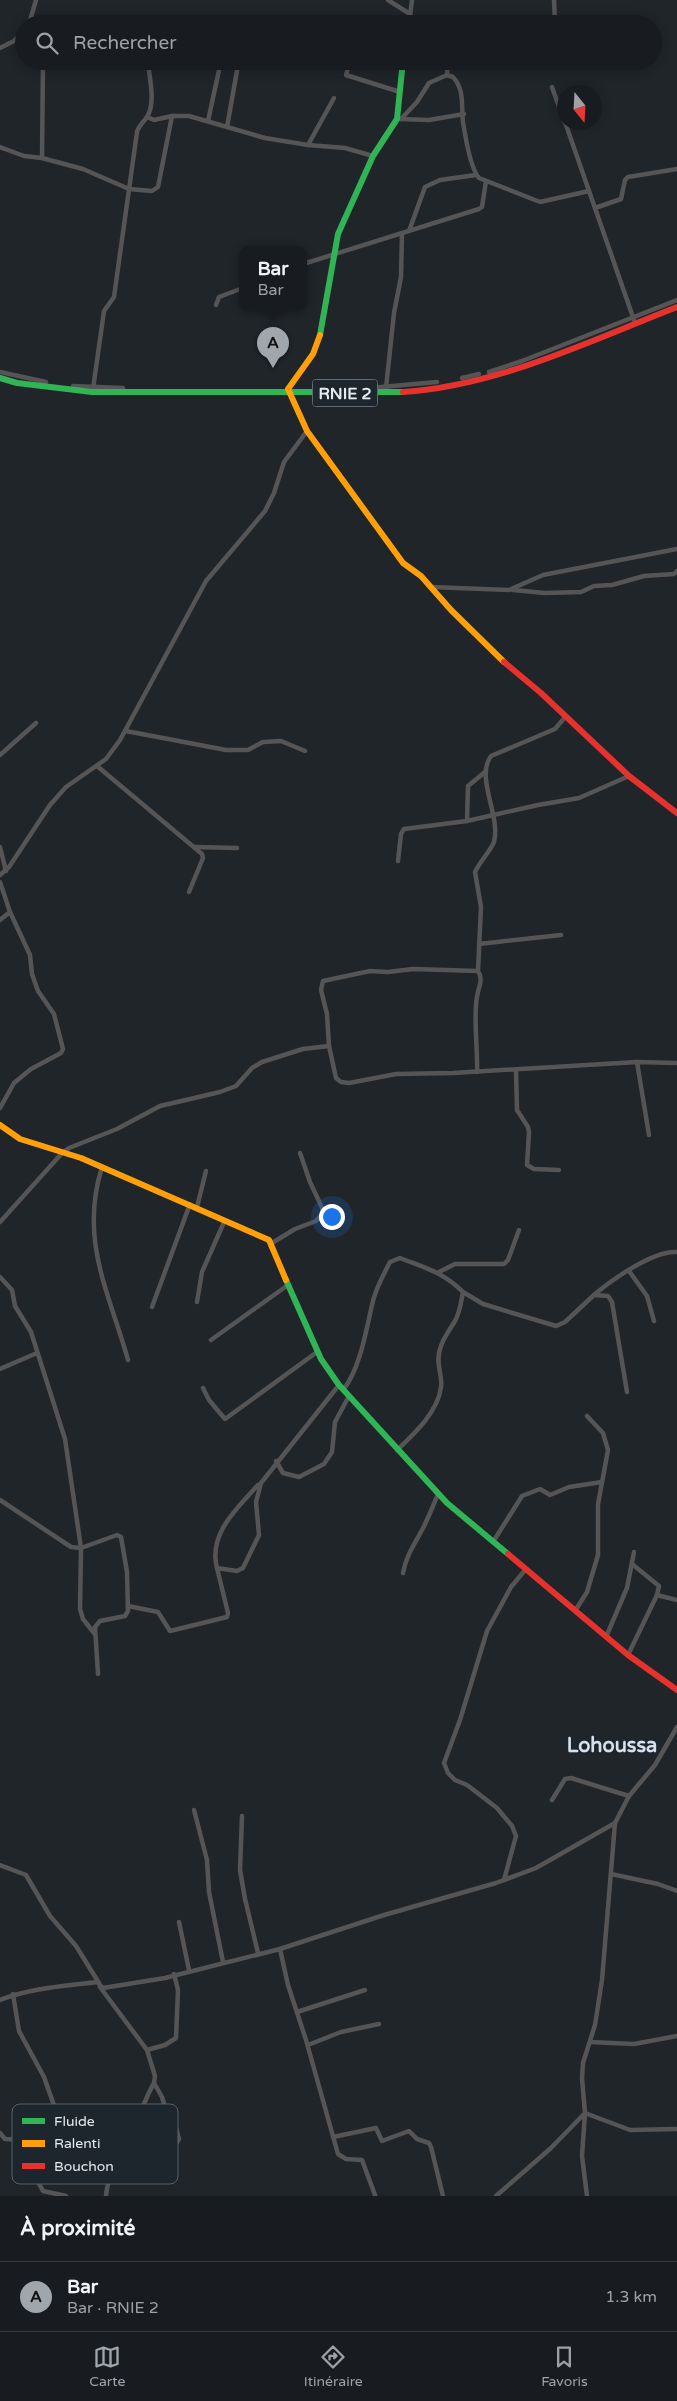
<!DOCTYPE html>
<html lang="fr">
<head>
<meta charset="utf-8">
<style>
  body { margin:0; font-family:"Varela Round",sans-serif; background:#212529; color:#f1f3f6 }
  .compass { position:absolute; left:557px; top:85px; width:45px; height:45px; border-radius:50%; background:#181c20; box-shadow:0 2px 12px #0003; rotate:162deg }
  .you { position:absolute; left:331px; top:1216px; width:18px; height:18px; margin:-12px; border:4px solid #fff; border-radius:50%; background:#1a73e8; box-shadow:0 0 0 8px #1a73e833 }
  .badge { display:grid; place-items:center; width:32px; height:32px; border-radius:50%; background:#a0a6ab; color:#111; font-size:16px; font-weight:700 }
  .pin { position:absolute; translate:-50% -41px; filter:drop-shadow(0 1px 2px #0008) }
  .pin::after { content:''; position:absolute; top:26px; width:18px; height:15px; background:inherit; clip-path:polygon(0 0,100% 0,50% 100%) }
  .popup { position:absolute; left:239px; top:246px; width:68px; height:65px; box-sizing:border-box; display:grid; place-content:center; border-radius:10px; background:#181c20; filter:drop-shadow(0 1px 4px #0005); font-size:16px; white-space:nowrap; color:#9fa1a5 }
  .popup b { font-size:19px; color:#f1f3f6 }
  .popup::after { content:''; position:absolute; left:50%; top:100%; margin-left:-10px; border:10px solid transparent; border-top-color:#181c20 }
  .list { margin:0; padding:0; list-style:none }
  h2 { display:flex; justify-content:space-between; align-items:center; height:65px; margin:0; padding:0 20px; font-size:21px }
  h2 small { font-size:16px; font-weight:400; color:#9fa1a5 }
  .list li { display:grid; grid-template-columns:32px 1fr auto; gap:15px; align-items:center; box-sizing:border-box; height:70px; padding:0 20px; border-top:1px solid #363a3e }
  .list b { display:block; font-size:19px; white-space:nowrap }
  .list p { margin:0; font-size:16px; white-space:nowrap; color:#9fa1a5 }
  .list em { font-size:16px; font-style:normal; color:#9fa1a5 }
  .icon { flex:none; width:28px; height:28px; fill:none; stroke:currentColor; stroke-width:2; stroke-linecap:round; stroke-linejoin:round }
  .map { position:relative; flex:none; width:677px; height:2196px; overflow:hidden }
  .search { position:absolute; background:#181c20; box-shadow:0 2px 12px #0003; left:15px; right:15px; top:15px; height:55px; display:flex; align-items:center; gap:12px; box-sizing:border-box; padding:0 18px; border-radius:28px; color:#9fa1a5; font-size:19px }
  .sheet { height:135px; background:#181c20 }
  nav { display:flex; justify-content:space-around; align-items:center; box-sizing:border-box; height:70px; border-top:1px solid #363a3e; background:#181c20; font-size:14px; color:#9fa1a5 }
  nav a { display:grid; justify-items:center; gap:2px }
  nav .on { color:#a0a6ab }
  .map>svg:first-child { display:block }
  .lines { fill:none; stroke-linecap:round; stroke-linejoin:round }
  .street { stroke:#565556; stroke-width:4.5 }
  .fast { stroke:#30b455; stroke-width:6 }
  .slow { stroke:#ff9f0a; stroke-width:6 }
  .jam { stroke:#e5322d; stroke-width:6 }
  .labels { text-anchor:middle; stroke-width:4; stroke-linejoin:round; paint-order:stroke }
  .shield { fill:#1d252d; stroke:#a9b0b6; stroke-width:1 }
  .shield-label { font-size:16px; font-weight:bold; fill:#e5ebf0 }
  .quarter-label { font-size:20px; font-weight:bold; fill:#d6e1eb; stroke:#1d252d }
  .key { fill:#1d252d; stroke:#596068; stroke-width:1 }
  .key-label { font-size:14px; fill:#e5ebf0 }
</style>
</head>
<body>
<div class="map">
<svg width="677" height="2196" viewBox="0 0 677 2196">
  <rect width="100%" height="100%" fill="#20252a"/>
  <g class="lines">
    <!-- street -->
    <g class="street">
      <polyline points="388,0 410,14"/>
      <polyline points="29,24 36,0"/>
      <polyline points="409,24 412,0"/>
      <polyline points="549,24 555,22 554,0"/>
      <polyline points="0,48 14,41 24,32"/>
      <polyline points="350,61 346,75 400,92"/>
      <polyline points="447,75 448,61"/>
      <polyline points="552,87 564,121"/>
      <polyline points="147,117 154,120 172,116 189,116 265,138 308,145 345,148 373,156"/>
      <path d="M401 119 417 102 429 83 447 75 453 77C465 90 461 106 463 122 465 135 471 169 479 178L540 202 589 191"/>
      <polyline points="401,119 429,120 464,114"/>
      <polyline points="208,121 221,61"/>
      <polyline points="565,122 634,320"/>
      <polyline points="227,127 238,65"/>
      <polyline points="308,145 334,98"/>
      <polyline points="0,147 24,156 42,158 83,169 129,189 152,191 158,187 172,116"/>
      <polyline points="42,158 43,61"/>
      <polyline points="595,208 621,199 625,180 628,177 677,169"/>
      <polyline points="409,231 425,187 440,180 476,175"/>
      <polyline points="303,264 479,209 482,207 486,181"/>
      <polyline points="216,305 219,297 243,288"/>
      <polyline points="0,372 46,382"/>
      <polyline points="489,372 522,361 677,300"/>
      <polyline points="462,378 479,374"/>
      <polyline points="73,386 123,388"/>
      <polyline points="370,388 437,382"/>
      <polyline points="386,388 394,313 401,277 402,233"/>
      <path d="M93 389 104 311 114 297 137 132C139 124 146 121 149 113 155 98 149 77 148 61"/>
      <polyline points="431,587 509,590 543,575 677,549"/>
      <polyline points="513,590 545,593 581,592 594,586 612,585 644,576 674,574 677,571"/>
      <polyline points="126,731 226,750 248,750 263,742 281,741 305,751"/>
      <polyline points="0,755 36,723"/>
      <polyline points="97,766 202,854 203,858 189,892"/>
      <polyline points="467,821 468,786 485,772"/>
      <polyline points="0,847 6,871"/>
      <polyline points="195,847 237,848"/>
      <polyline points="398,861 401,834 404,829 467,821 538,805 579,798 629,776"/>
      <polyline points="0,875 9,867 50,805 66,787 106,759 120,740 206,581 265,511 274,493 284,462 307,431"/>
      <polyline points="0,882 10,912 30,955 32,974 38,991 54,1014 63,1049 61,1053 31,1069 14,1083 0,1108"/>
      <polyline points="0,920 10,912"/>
      <polyline points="479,944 561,935"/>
      <polyline points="478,971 413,969 388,972 370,971 323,981 321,990 327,1014 329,1046 336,1078 341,1082 349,1083 396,1074 453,1073 637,1062 677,1063"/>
      <polyline points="637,1062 649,1135"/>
      <polyline points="516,1070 517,1110 528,1127 529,1132 527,1165 534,1169 559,1170"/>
      <path d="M477 1072C478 1051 473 1015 477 997 478 988 484 979 478 971L481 907 475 872C479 863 491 850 494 842 501 816 475 777 491 756L555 729 566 716"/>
      <path d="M102 1167C79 1240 109 1292 128 1360"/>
      <polyline points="197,1207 206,1171"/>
      <polyline points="0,1222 63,1152 69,1148 117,1129 160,1106 220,1092 236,1086 252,1068 262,1062 303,1049 329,1046"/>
      <polyline points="272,1243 295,1229 316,1221 324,1212 310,1182 300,1153"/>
      <polyline points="629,1271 647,1296 654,1321"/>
      <polyline points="439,1272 455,1264 504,1264 508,1260 519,1230"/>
      <polyline points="0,1277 12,1290 15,1306 31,1332 65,1439 81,1548 80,1609 83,1619 94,1633"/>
      <polyline points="463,1292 483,1304 556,1326 565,1322 594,1295 608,1296 612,1302 627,1392"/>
      <path d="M595 1294C613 1279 654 1250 677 1252"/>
      <polyline points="197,1302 202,1272 225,1220"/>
      <polyline points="152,1307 190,1204"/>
      <polyline points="211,1340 288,1285"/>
      <polyline points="0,1369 37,1353"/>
      <polyline points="203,1388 209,1400 225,1419 317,1352"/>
      <path d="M343 1390C360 1369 366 1331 372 1305 375 1289 383 1276 390 1262L400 1258C425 1268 443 1272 463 1292 461 1302 460 1312 455 1321 449 1331 443 1338 440 1349 435 1365 443 1374 441 1387 438 1412 414 1434 397 1450"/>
      <polyline points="276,1461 283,1473 299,1477 324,1464 332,1452 335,1422 349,1396"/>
      <polyline points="0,1500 71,1547 81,1548 117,1535 121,1537 127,1572 128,1611 125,1616 100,1621 95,1627 98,1674"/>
      <polyline points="493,1542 522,1496 540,1489 550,1495 569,1487 602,1482"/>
      <polyline points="632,1564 659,1586 657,1595"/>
      <path d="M217 1568C208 1534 237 1508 258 1485"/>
      <path d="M403 1573C406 1556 414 1545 422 1530 428 1519 433 1506 438 1494"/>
      <polyline points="128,1606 158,1612 170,1631 227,1617 228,1613 217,1568 237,1571 243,1568 259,1535 256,1502 261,1483 339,1385"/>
      <polyline points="575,1611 587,1592 598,1555 598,1504 608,1450 603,1433 587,1416"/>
      <polyline points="606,1637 627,1588 634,1552"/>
      <polyline points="628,1655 657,1595 677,1600"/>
      <polyline points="552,1800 565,1779 571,1778 629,1796"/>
      <polyline points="194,1810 207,1860 209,1892 223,1962"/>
      <polyline points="242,1816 240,1870 245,1899 258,1953"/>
      <polyline points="0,1865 26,1875 50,1916 76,1946 99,1983"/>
      <polyline points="611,1874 658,1884 677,1891"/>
      <polyline points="504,1880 516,1836 512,1826 497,1808 467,1785 455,1780 448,1773 444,1763 460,1720 487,1631 511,1587 526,1569"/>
      <polyline points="179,1922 189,1970"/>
      <polyline points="280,1949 288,1985 306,2040 338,2154 346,2159 362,2160 375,2195"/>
      <polyline points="100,1987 147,2050 155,2076 154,2083 162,2097 168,2117 175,2124 179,2139 175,2146 174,2178"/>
      <polyline points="13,1994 19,2031 44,2077 56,2111"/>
      <path d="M0 2000C30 1988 65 1986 97 1982L103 1988 165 1978 280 1949 384 1915 496 1883 536 1868 615 1823"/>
      <polyline points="297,2012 365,1990"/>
      <polyline points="590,2042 634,2044 677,2036"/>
      <polyline points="308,2045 341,2032 379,2024"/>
      <polyline points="147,2050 165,2045 176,2038 178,1990 174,1974"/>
      <polyline points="0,2133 5,2139 23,2140 26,2143 37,2180 43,2191 66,2196"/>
      <polyline points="333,2137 376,2128 382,2141 409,2131 417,2139 429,2143 431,2147 443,2196"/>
      <path d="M106 2196C108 2172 121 2155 131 2134 140 2117 144 2100 154 2083"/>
      <polyline points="496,2196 551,2148 585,2113 630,2130 677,2129"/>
      <polyline points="587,2196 582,2156 585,2113 582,2078 583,2063 595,2025 602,1980 615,1823 629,1796 655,1765 677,1727"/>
    </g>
    <!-- fast -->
    <g class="fast">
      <polyline points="320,335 338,234 373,156 397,119 403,61"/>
      <polyline points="0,378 17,383 92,392 403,392"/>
      <polyline points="286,1280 321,1359 339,1385 447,1503 508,1554"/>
    </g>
    <!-- slow -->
    <g class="slow">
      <polyline points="320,335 313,354 288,389 307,431 403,563 421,576 451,610 504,662"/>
      <polyline points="0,1125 20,1139 81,1158 269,1240 286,1280"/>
    </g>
    <!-- jam -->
    <g class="jam">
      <path d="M403 392C498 386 589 341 677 307"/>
      <polyline points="504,662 541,693 629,776 677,813"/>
      <polyline points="508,1554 628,1655 677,1690"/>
    </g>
  </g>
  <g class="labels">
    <!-- shield labels -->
    <rect class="shield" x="312.5" y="379.5" width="65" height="27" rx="4"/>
    <g class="shield-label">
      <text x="345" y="399">RNIE 2</text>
    </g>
    <!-- quarter labels -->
    <g class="quarter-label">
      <text x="612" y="1752">Lohoussa</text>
    </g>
  </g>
  <!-- legend -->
  <rect x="12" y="2104" width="166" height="80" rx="8" class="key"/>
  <rect x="22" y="2118" width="23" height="6" fill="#30b455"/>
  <rect x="22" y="2140" width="23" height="7" fill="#ff9f0a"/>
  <rect x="22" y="2163" width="23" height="6" fill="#e5322d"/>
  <g class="key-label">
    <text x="54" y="2126">Fluide</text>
    <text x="54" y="2148">Ralenti</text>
    <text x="54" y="2171">Bouchon</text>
  </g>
</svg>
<svg class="compass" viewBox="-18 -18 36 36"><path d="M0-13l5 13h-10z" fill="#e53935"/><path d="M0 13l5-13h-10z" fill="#9fa1a5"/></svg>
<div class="you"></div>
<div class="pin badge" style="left:273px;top:368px">A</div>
<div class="popup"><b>Bar</b>Bar</div>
<div class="search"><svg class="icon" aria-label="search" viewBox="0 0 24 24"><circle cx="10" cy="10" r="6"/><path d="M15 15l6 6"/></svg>Rechercher</div>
</div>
<section class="sheet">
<h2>À proximité<small></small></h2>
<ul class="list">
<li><span class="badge">A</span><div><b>Bar</b><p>Bar · RNIE 2</p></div><em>1.3 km</em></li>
</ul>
</section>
<nav>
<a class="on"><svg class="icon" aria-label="map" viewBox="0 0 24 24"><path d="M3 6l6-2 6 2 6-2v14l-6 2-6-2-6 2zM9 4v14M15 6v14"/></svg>Carte</a>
<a><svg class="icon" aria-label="directions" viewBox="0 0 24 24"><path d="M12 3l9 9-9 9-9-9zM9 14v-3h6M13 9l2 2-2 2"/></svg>Itinéraire</a>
<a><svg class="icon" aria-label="saved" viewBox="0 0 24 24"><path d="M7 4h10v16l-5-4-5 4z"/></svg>Favoris</a>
</nav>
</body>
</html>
